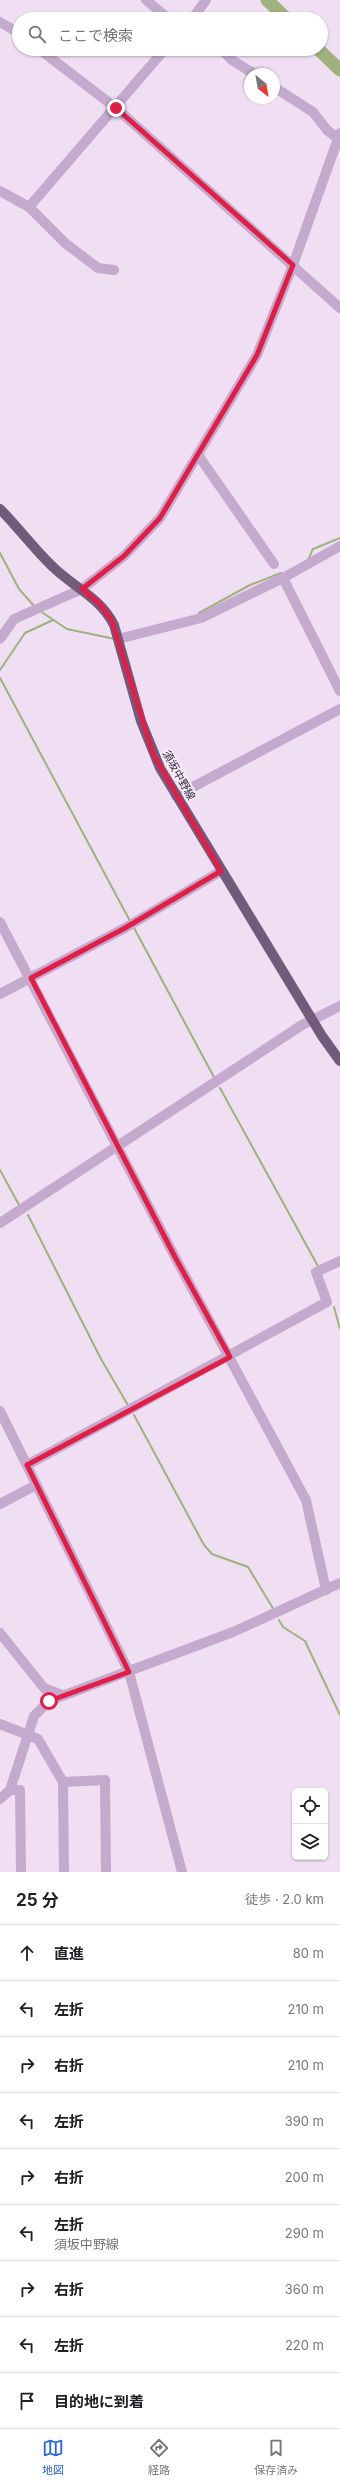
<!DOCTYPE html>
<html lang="ja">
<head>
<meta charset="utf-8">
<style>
  body { margin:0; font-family:Inter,"Noto Sans JP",sans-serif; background:#f6f6f6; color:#202124 }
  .controls { position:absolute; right:12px; bottom:12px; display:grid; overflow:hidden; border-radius:6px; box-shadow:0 1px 3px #0004 }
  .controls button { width:36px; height:36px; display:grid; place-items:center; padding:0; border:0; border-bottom:1px solid #e0e0e0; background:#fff; color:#202124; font:20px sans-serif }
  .compass { position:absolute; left:244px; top:68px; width:36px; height:36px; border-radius:50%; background:#fff; box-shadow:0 1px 3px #0004; rotate:149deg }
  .stop { position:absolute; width:12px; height:12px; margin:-9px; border:3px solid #e11d48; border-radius:50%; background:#fff }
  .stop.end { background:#e11d48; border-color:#fff; box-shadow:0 1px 4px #0008 }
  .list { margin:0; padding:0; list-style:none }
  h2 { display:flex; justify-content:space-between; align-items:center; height:52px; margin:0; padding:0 16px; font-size:17px }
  h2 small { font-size:13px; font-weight:400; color:#757577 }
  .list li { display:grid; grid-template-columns:26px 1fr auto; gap:12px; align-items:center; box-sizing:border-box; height:56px; padding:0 16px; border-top:1px solid #e0e0e0 }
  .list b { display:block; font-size:15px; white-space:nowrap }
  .list p { margin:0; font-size:13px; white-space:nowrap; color:#757577 }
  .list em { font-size:13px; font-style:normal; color:#757577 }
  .icon { flex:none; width:22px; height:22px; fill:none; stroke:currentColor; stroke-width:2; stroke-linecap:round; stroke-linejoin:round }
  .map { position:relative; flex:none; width:340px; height:1872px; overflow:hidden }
  .search { position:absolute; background:#fff; box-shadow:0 1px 3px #0004; left:12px; right:12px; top:12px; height:44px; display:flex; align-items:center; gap:10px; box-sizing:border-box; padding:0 14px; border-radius:22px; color:#757577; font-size:15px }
  .sheet { height:556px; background:#fff }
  nav { display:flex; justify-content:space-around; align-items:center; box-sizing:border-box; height:56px; border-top:1px solid #e0e0e0; background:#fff; font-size:11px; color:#757577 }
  nav a { display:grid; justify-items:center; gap:2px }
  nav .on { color:#2563eb }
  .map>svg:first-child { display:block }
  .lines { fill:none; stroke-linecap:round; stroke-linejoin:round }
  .stream { stroke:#9fb17d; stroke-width:2 }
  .river { stroke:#9fb17d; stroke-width:13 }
  .minor { stroke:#c4aacc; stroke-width:10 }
  .major { stroke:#705b7b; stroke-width:10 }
  .route { stroke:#e11d48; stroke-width:5 }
  .labels { text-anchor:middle; stroke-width:4; stroke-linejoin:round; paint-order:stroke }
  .street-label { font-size:11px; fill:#342a3a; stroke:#f8ecfb }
</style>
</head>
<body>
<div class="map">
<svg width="340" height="1872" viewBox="0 0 340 1872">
  <rect width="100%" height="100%" fill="#f0dff3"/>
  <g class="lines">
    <!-- stream -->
    <g class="stream">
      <polyline points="0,553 19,589 35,607"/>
      <polyline points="308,560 313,549 340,538"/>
      <polyline points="40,611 67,629 115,639"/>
      <polyline points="199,613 250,585 281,573"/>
      <polyline points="0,670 25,633 53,620"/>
      <polyline points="0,678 130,921"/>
      <polyline points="133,926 215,1079"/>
      <polyline points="220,1088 319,1268"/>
      <polyline points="0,1170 19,1205"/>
      <polyline points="28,1215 101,1359 129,1407"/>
      <polyline points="334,1307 340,1329"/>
      <polyline points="134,1415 204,1545 212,1554 248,1567 274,1610"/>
      <polyline points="279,1620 283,1627 305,1641 340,1715"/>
    </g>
    <!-- river -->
    <g class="river">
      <polyline points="267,0 287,19"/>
      <polyline points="318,49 340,70"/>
    </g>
    <!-- minor -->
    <g class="minor">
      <polyline points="146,0 169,19"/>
      <polyline points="192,19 206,0"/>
      <polyline points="0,22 19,33"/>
      <polyline points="39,49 116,108 340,308"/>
      <polyline points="221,49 232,60 254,74"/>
      <polyline points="274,87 313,112 327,130 337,138"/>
      <polyline points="0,191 29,207 65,243 98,268 114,270"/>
      <polyline points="29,207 165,49"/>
      <polyline points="198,455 274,564"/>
      <polyline points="283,578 340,691"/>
      <polyline points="0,639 14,619 82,589 124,556 160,518 257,355 293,265 340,133"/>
      <polyline points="118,639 201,618 283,578 340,546"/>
      <polyline points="176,796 340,709"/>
      <polyline points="0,922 175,1257 306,1500 326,1590"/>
      <polyline points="0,994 125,928 221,871"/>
      <polyline points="0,1223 302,1025 340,1006"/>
      <polyline points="0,1411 129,1672 182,1872"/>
      <polyline points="27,1465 327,1302 316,1272 340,1261"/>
      <polyline points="0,1504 36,1485"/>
      <polyline points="0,1633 44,1688 62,1695"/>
      <polyline points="0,1724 38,1739 63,1782"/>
      <polyline points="10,1790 20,1790 21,1872"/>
      <polyline points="0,1799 10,1790 34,1716 49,1701 233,1632 340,1583"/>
      <polyline points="64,1872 63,1782 105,1780 106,1872"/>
    </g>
    <!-- major -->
    <path class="major" d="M0 509C18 527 33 548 52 566 73 587 100 597 114 625L141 721 160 768 322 1036 340 1061"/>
  </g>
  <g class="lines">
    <!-- route -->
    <polyline class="route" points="49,1701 129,1672 27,1465 230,1357 175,1257 31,978 125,928 221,871 153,754 112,621 100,604 82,589 124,556 160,518 257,355 293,265 116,108"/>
  </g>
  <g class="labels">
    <!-- street labels -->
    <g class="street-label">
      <text transform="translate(179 775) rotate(61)" y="4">須坂中野線</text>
    </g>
  </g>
</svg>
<div class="controls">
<button><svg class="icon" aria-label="locate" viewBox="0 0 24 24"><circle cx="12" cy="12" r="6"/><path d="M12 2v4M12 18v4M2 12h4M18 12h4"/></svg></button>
<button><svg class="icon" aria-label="layers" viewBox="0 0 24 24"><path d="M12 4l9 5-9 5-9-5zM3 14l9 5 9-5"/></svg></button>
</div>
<svg class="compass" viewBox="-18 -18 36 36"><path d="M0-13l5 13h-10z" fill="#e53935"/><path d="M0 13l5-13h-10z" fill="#757577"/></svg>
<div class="stop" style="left:49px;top:1701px"></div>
<div class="stop end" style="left:116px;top:108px"></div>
<div class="search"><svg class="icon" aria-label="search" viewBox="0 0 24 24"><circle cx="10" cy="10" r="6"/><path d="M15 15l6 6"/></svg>ここで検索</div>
</div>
<section class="sheet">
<h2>25 分<small>徒歩 · 2.0 km</small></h2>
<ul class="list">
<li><svg class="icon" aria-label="ahead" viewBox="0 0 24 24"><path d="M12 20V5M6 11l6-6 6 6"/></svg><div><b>直進</b></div><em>80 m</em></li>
<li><svg class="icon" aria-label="left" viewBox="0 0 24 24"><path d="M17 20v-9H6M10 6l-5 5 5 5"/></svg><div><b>左折</b></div><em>210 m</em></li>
<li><svg class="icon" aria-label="right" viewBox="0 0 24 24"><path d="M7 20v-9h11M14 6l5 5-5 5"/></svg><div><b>右折</b></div><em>210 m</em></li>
<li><svg class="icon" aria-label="left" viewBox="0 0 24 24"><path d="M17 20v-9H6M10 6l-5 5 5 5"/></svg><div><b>左折</b></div><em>390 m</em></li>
<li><svg class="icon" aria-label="right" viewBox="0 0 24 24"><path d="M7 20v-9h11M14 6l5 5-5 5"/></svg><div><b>右折</b></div><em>200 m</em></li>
<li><svg class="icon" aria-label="left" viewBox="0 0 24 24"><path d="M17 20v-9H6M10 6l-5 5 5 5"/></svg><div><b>左折</b><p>須坂中野線</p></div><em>290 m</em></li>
<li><svg class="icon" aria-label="right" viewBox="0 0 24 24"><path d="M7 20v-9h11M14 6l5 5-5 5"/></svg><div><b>右折</b></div><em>360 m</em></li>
<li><svg class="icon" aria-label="left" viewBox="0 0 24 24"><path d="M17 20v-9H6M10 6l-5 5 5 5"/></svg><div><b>左折</b></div><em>220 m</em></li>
<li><svg class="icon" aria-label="arrive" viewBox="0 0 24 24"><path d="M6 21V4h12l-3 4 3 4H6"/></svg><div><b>目的地に到着</b></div></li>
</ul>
</section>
<nav>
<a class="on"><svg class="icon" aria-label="map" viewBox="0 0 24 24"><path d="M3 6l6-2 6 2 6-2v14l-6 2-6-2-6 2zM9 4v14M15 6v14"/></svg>地図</a>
<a><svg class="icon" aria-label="directions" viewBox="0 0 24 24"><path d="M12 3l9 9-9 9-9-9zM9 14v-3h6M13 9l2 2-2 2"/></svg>経路</a>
<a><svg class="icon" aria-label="saved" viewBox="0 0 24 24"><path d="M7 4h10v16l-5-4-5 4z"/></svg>保存済み</a>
</nav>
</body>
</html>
